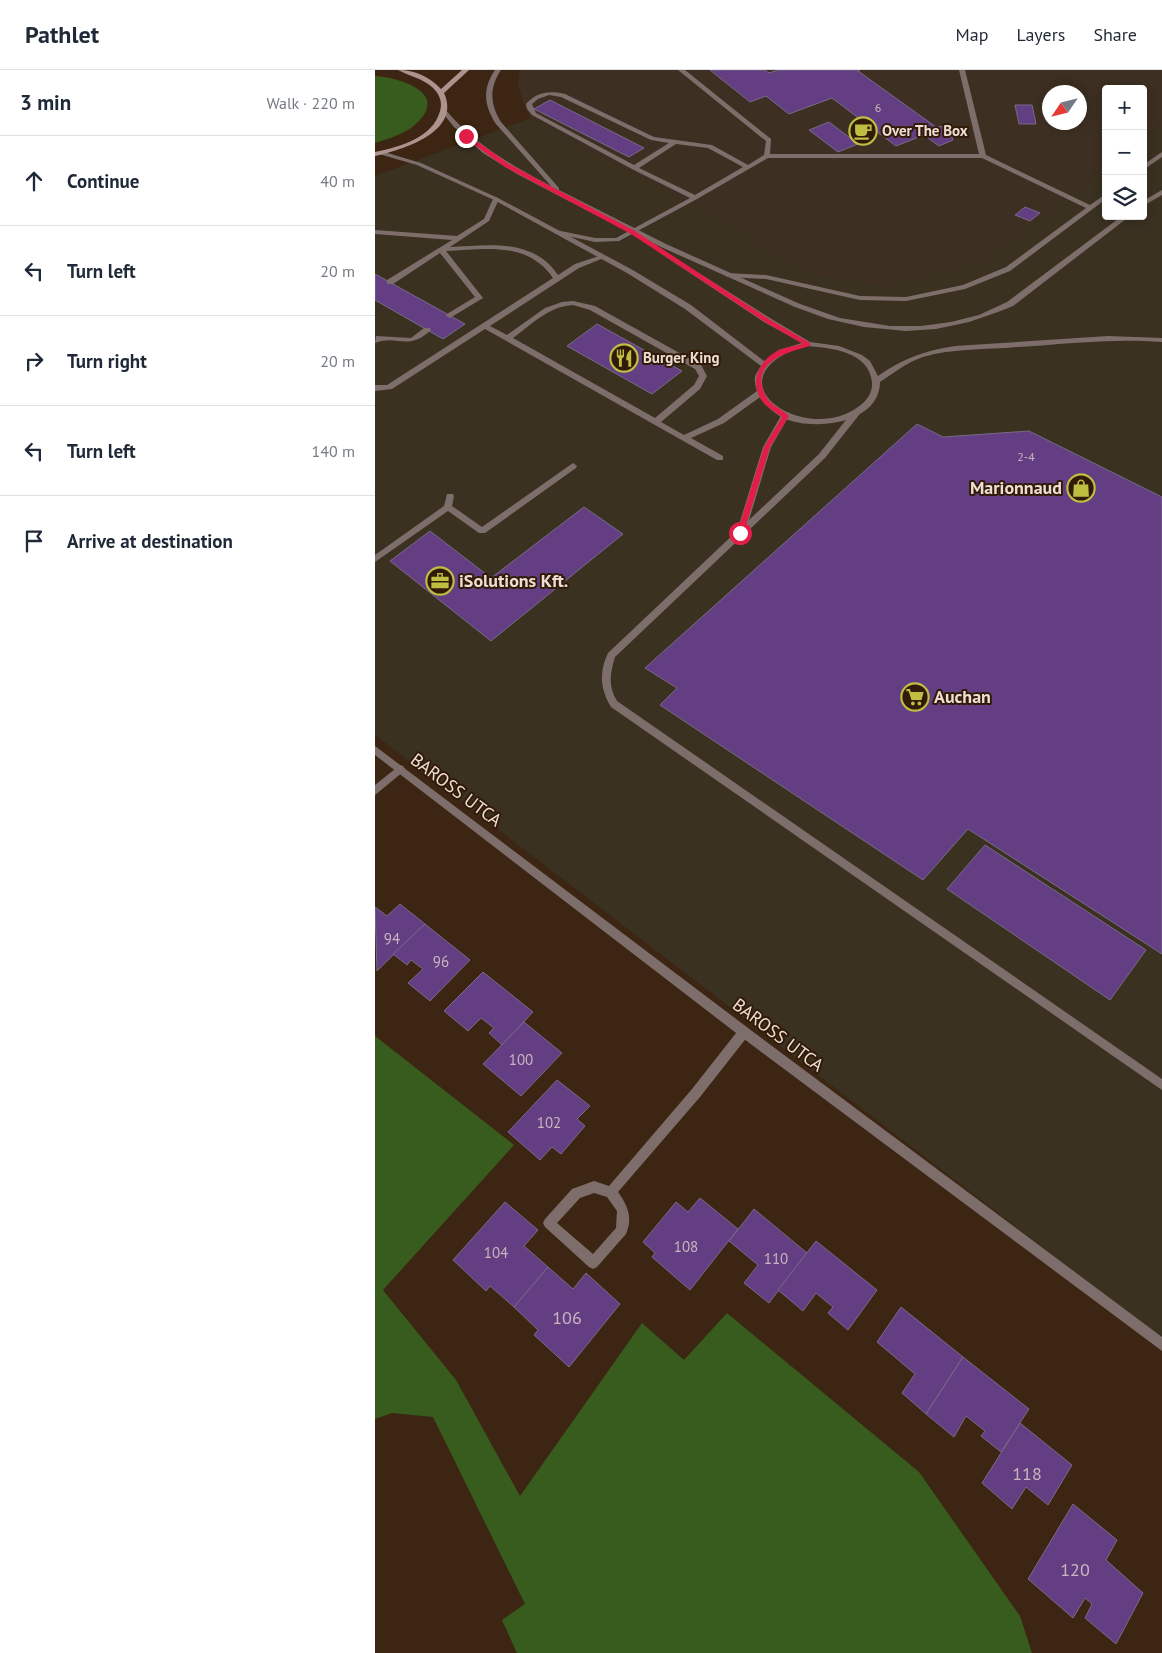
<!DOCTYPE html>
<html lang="en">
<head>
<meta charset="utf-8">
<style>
  body { margin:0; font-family:"PT Sans",sans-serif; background:#f6f6f7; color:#1f2937 }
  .controls { position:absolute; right:15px; top:15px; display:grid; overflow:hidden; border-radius:5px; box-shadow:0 2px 12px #0003 }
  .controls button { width:45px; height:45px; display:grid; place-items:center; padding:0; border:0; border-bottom:1px solid #e0e1e3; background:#fff; color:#1f2937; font:25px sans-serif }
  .compass { position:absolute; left:667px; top:15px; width:45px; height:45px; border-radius:50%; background:#fff; box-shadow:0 2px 12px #0003; rotate:235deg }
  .stop { position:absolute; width:15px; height:15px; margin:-11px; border:4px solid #e11d48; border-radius:50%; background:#fff }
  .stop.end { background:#e11d48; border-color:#fff; box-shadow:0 1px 5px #0008 }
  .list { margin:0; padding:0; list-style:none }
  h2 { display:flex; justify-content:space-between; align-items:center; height:65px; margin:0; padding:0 20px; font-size:21px }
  h2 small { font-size:16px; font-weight:400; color:#747a83 }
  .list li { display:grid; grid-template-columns:32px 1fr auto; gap:15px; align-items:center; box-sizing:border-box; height:90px; padding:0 20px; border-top:1px solid #e0e1e3 }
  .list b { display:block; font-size:19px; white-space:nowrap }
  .list em { font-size:16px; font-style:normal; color:#747a83 }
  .icon { flex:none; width:28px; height:28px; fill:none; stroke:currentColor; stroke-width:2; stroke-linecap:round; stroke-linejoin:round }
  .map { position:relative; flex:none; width:787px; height:1583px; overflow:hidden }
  header { display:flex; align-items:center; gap:30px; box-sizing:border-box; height:70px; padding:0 25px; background:#fff; border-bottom:1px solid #e0e1e3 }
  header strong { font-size:24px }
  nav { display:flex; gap:28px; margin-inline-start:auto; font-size:18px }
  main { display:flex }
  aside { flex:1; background:#fff }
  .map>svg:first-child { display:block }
  .commercial { fill:#3a3121 }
  .industrial { fill:#3d2f22; fill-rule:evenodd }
  .green { fill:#375c1d }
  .building { fill:#633e83; stroke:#786b87 }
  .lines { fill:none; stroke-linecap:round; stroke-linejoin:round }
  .service { fill:#7e6e6b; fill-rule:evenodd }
  .minor { fill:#7e6e6b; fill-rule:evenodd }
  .tertiary { fill:#7e6e6b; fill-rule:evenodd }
  .secondary { fill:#ad938e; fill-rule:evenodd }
  .route { fill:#e11d48 }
  .labels { text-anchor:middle; stroke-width:4; stroke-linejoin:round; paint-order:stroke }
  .far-number-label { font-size:12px; fill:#cab5be }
  .far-poi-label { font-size:15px; font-weight:bold; fill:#edddd2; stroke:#311b08; text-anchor:start }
  .number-label { font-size:15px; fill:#cab5be }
  .poi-label { font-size:18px; font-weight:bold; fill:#edddd2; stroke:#311b08; text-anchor:start }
  .street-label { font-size:18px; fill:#edddd2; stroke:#311b08 }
  .near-number-label { font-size:18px; fill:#cab5be }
</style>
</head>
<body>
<header>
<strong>Pathlet</strong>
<nav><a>Map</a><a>Layers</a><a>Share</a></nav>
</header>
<main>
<aside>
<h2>3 min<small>Walk · 220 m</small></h2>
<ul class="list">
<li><svg class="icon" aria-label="ahead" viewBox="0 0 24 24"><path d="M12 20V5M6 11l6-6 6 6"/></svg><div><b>Continue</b></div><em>40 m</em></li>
<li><svg class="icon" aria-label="left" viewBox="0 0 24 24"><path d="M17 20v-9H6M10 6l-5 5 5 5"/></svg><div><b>Turn left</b></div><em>20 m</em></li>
<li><svg class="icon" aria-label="right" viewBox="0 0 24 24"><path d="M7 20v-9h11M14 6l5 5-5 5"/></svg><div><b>Turn right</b></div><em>20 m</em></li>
<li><svg class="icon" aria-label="left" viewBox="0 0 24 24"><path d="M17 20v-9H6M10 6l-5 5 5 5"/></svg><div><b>Turn left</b></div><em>140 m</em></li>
<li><svg class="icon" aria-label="arrive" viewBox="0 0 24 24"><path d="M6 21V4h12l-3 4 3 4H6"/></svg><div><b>Arrive at destination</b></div></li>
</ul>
</aside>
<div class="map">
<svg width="787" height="1583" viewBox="0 0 787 1583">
  <rect width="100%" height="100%" fill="#3c2512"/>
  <!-- commercial -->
  <polygon class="commercial" points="156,48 445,205 507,216 606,193 731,97 731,146 768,146 768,68 787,54 787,1269 0,665 0,106"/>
  <!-- industrial -->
  <path class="industrial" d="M147 0H787V54L768 68V19H731V97L606 193 507 216 445 205 156 48 147 29 143 14 144 3ZM674 22H704V52H674Z"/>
  <!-- green -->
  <g class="green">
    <path d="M0 6C21 7 72 21 45 50 33 63 16 68 0 73Z"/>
    <polygon points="0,966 139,1075 8,1220 81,1310 145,1426 267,1253 309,1290 352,1243 544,1402 645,1546 657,1583 142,1583 127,1550 150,1534 58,1347 17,1343 0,1349"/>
  </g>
  <!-- building -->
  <g class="building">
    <polygon points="335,0 390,0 394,3 403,0 485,0 483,1 561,57 573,56 578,70 564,76 549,65 521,76 457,28 414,44 391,26 375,32"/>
    <polygon points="175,30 269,78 254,87 159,39"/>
    <polygon points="640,35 657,35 661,54 644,54"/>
    <polygon points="454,52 483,74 463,82 434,60"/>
    <polygon points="650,137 665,143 655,151 640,145"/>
    <polygon points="0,204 90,254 68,269 0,230"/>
    <polygon points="222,254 307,301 277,324 192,276"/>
    <polygon points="542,354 568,367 654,361 787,427 787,884 593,759 548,810 285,635 302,618 270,598"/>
    <polygon points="209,437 248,464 116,571 15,491 55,461 116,508"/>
    <polygon points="610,775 771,880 735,930 572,819"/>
    <polygon points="25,834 50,854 2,901 0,837 12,846"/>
    <polygon points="50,854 95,890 55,931 33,913 48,899 36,890 32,895 18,884"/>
    <polygon points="108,902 158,942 127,975 114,963 119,958 106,948 93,961 69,941"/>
    <polygon points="149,952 187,983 146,1026 108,994"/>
    <polygon points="182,1010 215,1036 202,1049 210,1056 186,1084 177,1077 165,1090 133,1062"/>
    <polygon points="325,1128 363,1159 315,1220 277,1187 280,1183 268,1172 301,1132 313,1142"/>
    <polygon points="130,1132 163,1160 149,1176 173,1197 139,1237 115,1216 111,1221 78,1190"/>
    <polygon points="379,1139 432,1183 394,1233 369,1213 383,1195 354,1171"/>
    <polygon points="441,1171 502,1220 473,1260 453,1243 458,1237 441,1223 428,1241 403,1220"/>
    <polygon points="173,1197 198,1219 211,1203 245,1234 194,1297 159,1265 163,1260 139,1237"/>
    <polygon points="526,1237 588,1287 551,1344 527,1323 540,1304 502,1272"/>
    <polygon points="588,1287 654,1339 626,1382 606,1366 610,1361 591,1346 579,1367 551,1344"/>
    <polygon points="645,1353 697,1395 673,1435 651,1417 637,1439 607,1413"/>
    <polygon points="698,1434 742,1470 731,1490 768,1523 741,1574 710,1548 717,1534 710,1528 698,1548 653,1509"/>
  </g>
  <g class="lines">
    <!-- service -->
    <g class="service">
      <path d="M303 0H310L396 69 395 84H604L584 0H590L611 85 715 135 731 124V129L635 201 590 219 531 231 485 230 391 209 353 207 349 205 353 203 391 205 485 226 531 227 588 215 631 197 711 138 607 88H393L322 129 244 171 220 172 179 163V161L181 160 220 168H241L315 128 257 99 157 45 152 39 151 34C161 22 175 20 190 24L279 67 337 75 373 95 389 85 391 71ZM174 25 186 27 276 70 294 73 259 95 161 43 157 34 163 29ZM301 74 333 78 368 97 320 125 264 98Z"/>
      <polygon points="787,82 787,87 768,100 768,95"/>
      <path d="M121 127 124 129 114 151 75 177C114 175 158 168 183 205L200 194 227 185 231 187 204 198 115 256 132 265 170 238 187 232 198 231 220 236 326 295 332 306 325 319 286 352 309 365 343 349 382 321H388V325L349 353 316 368 348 386V390H342L110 259 17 319 0 321V315H12L178 208C153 171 110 179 71 181L108 228 75 248 71 246 72 244 100 227 65 183 18 214H12V210L77 170 0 164V160L82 166 109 149 118 129ZM198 235 215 240 320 299 324 306 319 315 280 348 138 268C156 255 174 236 198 235Z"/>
      <path d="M49 258H55L56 260C33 282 22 264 0 273L1 266 36 268Z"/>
      <path d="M481 340 485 343 484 345 450 388 240 587C235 603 233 617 242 631L787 1009V1020L236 637C225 619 224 602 233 583L362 461 388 377 407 344 410 343 414 346 396 377 374 450 444 384 478 341Z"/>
      <polygon points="198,393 202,396 201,398 110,463 104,463 73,441 0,492 0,485 69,436 72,424 78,424 79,426 77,436 107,457"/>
      <path d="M369 957 373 958 374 962 373 966 325 1027 243 1122C253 1136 258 1148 251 1164L222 1197 218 1199 214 1197 170 1157 168 1153 170 1149 197 1119 219 1111 234 1116 317 1019 365 958ZM219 1123 232 1127 242 1141 241 1158 218 1184 182 1153 205 1128Z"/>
    </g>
    <!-- minor -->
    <g class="minor">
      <path d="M120 0H126C114 18 115 34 126 52L184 118V120L291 174 425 234 465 248 515 256H546L576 252 604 245 632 232 747 146H755L638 236 623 242 594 252 561 259 531 261 489 257 453 249 420 237 286 177 217 143 142 104 108 83 79 57 66 41V39H70C99 74 136 95 176 116L121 54C109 36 107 19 120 0Z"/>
      <path d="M6 81 46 93 123 128 256 199 316 235 389 291 404 280 427 273 389 252 282 181V179H286L395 248 435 272 464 276 487 285 495 291 503 306C529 288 549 281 580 276L733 266 787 268V272C738 268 691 274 642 277 611 280 578 278 548 287 532 292 519 303 505 312 505 355 435 362 406 347 398 342 391 336 386 329 382 323 379 314 380 307 381 303 384 299 386 296L310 239 252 203 119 130 42 95 4 84 3 83ZM433 276C457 278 494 282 497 312 498 323 491 332 483 337 434 373 347 320 408 285 415 280 425 279 433 276Z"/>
      <polygon points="787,120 787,125 768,136 768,131"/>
      <polygon points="25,695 28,696 30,699 28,702 0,725 0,715"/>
    </g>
    <!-- tertiary -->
    <polygon class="tertiary" points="0,676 373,958 787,1267 787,1281 365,966 0,685"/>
    <!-- secondary -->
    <path class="secondary" d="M23 0C40 0 55 7 66 19L87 0H94L69 23C87 62 27 80 0 86V82C24 77 58 68 65 41 68 32 64 23 57 17 47 8 34 6 23 0Z"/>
  </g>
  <!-- route -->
  <path class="route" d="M90 65H93L134 94 260 161 394 249 435 273V276C409 283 372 294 392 328 397 336 408 340 414 346L395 377 368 465 362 463 389 377 407 347C401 342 392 338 388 332 373 313 384 290 404 280 411 277 420 276 428 274L390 252 256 164 130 97 90 68Z"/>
  <!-- icons -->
  <defs>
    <g id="cafe-ring" transform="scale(1.4375)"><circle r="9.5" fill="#311b08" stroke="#bebf42" stroke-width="1.5"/><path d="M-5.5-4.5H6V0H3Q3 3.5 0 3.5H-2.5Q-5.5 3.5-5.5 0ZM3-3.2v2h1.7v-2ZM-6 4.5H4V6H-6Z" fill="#bebf42"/></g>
    <g id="restaurant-ring" transform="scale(1.4375)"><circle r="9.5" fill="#311b08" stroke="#bebf42" stroke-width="1.5"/><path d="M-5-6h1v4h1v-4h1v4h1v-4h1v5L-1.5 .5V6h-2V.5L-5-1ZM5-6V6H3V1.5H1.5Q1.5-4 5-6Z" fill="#bebf42"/></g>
    <g id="shop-ring" transform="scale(1.4375)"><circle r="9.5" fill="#311b08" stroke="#bebf42" stroke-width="1.5"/><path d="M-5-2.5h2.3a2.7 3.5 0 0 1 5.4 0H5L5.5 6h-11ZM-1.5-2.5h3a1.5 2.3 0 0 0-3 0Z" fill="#bebf42"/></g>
    <g id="office-ring" transform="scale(1.4375)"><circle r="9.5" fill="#311b08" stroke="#bebf42" stroke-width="1.5"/><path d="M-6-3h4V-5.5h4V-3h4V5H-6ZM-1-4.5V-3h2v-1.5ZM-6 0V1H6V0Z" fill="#bebf42"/></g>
    <g id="supermarket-ring" transform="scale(1.4375)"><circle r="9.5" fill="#311b08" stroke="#bebf42" stroke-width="1.5"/><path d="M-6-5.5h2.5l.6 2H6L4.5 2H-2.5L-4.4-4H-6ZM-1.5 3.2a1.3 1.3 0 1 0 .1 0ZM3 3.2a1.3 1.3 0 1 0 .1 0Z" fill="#bebf42"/></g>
  </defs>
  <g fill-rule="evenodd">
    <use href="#cafe-ring" x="488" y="61"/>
    <use href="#restaurant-ring" x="249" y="288"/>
    <use href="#shop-ring" x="706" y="418"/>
    <use href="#office-ring" x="65" y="511"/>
    <use href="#supermarket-ring" x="540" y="627"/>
  </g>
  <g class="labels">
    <!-- far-number labels -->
    <g class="far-number-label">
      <text x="503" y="42">6</text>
      <text x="651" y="391">2-4</text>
    </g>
    <!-- far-poi labels -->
    <g class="far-poi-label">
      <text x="507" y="66">Over The Box</text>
      <text x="268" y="293">Burger King</text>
    </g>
    <!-- number labels -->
    <g class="number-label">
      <text x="17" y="874">94</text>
      <text x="66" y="897">96</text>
      <text x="146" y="995">100</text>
      <text x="174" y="1058">102</text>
      <text x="311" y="1182">108</text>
      <text x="121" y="1188">104</text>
      <text x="401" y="1194">110</text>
    </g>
    <!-- poi labels -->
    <g class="poi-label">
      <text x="687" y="424" text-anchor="end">Marionnaud</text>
      <text x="84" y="517">iSolutions Kft.</text>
      <text x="559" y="633">Auchan</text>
    </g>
    <!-- street labels -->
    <g class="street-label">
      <text transform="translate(81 720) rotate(37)" y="6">BAROSS UTCA</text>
      <text transform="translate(403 965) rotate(37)" y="6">BAROSS UTCA</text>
    </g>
    <!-- near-number labels -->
    <g class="near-number-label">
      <text x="192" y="1254">106</text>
      <text x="652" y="1410">118</text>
      <text x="700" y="1506">120</text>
    </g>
  </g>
</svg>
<div class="controls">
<button>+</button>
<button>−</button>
<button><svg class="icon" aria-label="layers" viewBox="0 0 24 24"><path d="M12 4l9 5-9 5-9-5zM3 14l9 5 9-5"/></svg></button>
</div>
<svg class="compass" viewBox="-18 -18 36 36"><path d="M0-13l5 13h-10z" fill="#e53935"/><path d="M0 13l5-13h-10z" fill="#747a83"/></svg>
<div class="stop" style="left:365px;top:463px"></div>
<div class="stop end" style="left:91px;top:66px"></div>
</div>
</main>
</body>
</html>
